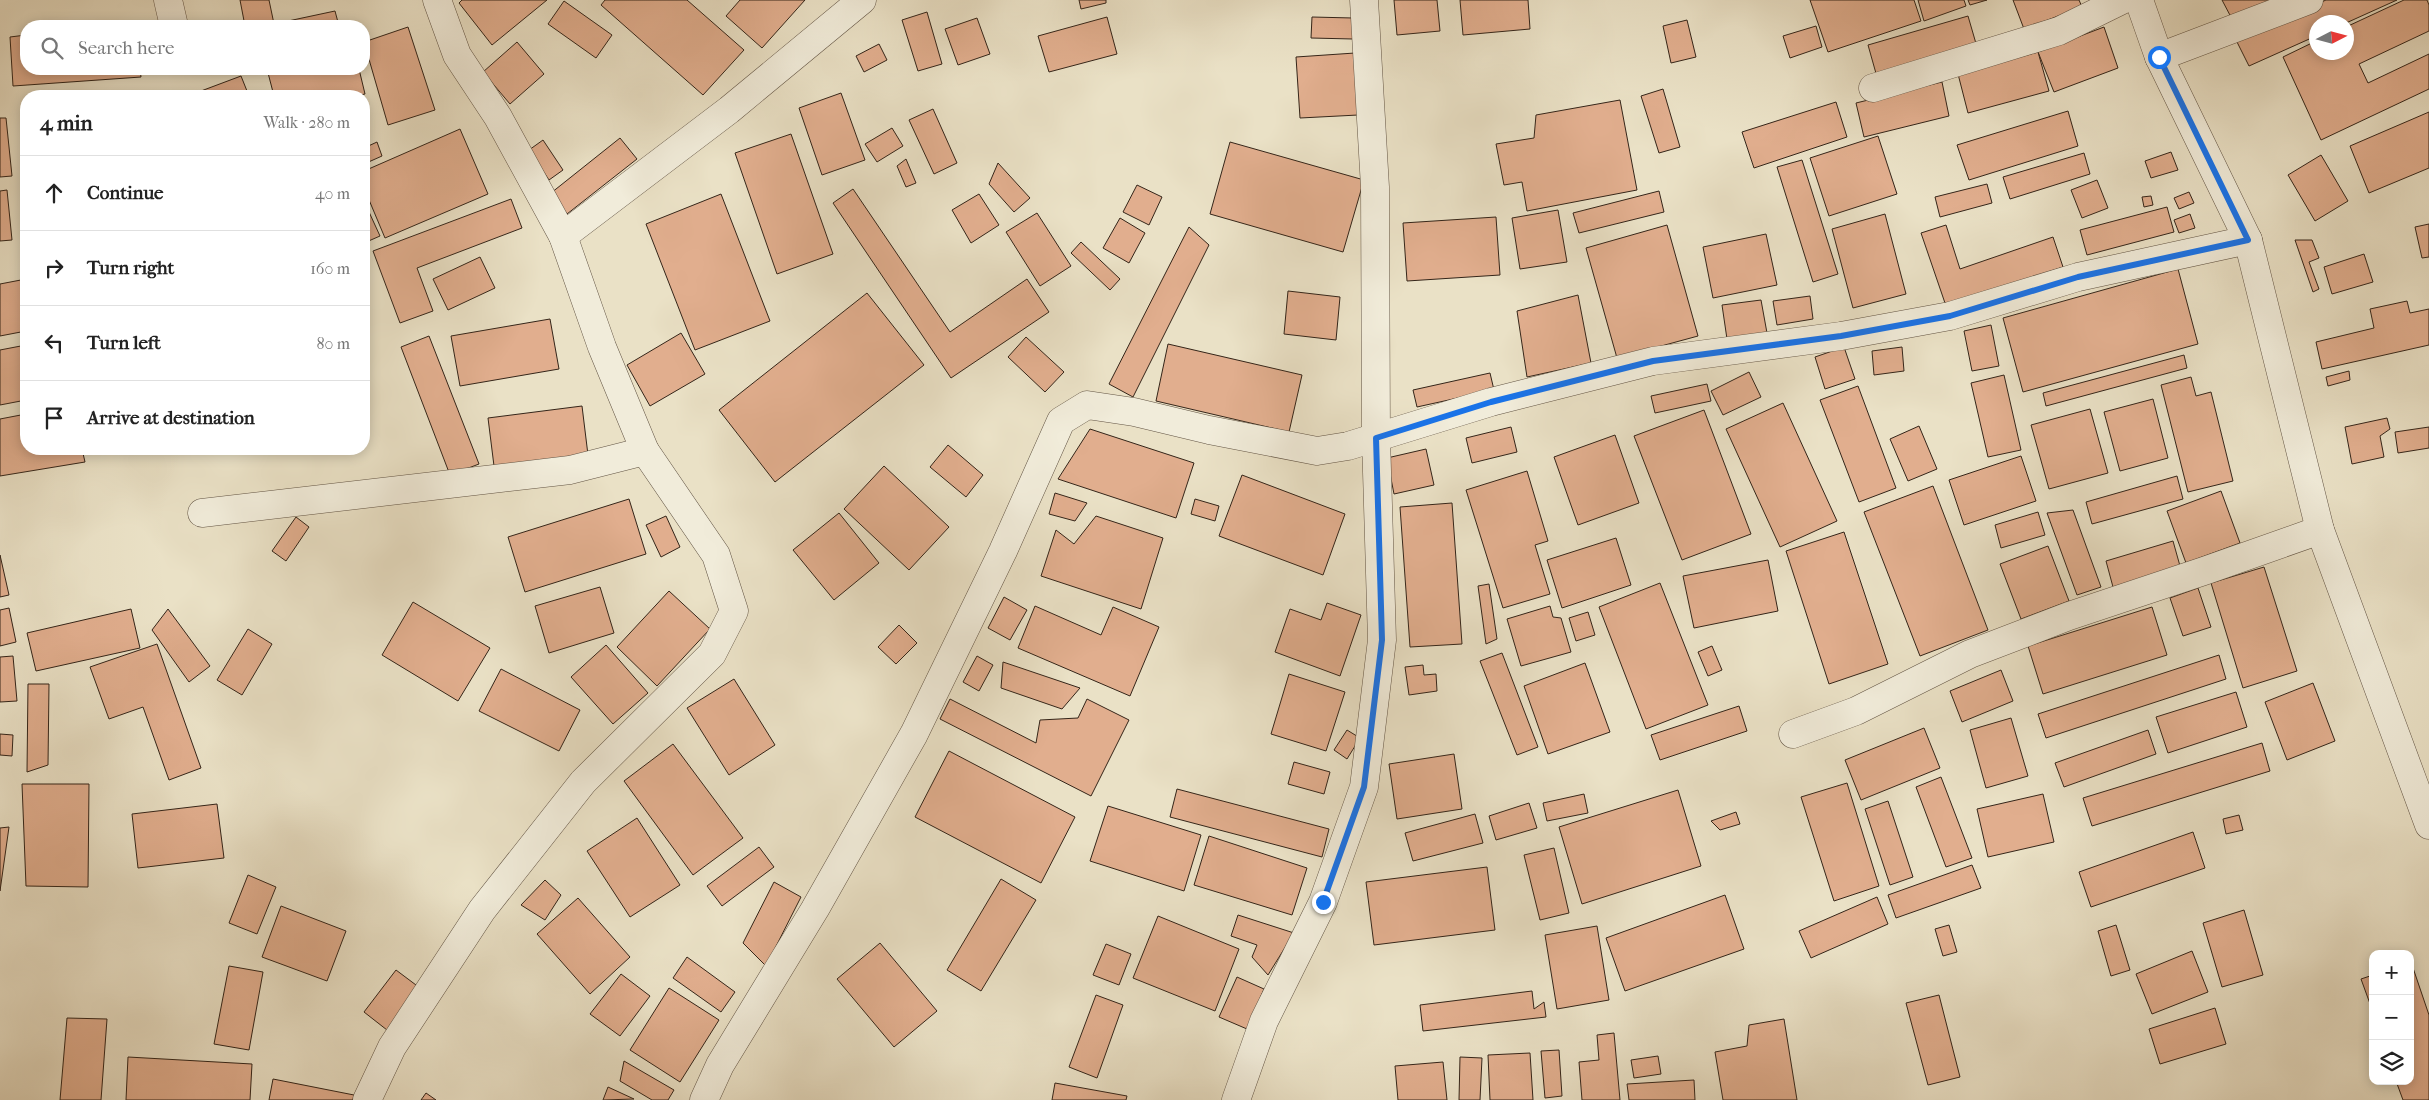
<!DOCTYPE html>
<html lang="en">
<head>
<meta charset="utf-8">
<style>
  body { margin:0; font-family:"IM FELL French Canon",serif; background:#f6f6f6; color:#222 }
  .controls { position:absolute; right:15px; bottom:15px; display:grid; overflow:hidden; border-radius:10px; box-shadow:0 2px 12px #0003 }
  .controls button { width:45px; height:45px; display:grid; place-items:center; padding:0; border:0; border-bottom:1px solid #e0e0e0; background:#fff; color:#222; font:25px sans-serif }
  .compass { position:absolute; left:2309px; top:15px; width:45px; height:45px; border-radius:50%; background:#fff; box-shadow:0 2px 12px #0003; rotate:84deg }
  .stop { position:absolute; width:15px; height:15px; margin:-11px; border:4px solid #1a73e8; border-radius:50%; background:#fff }
  .stop.end { background:#1a73e8; border-color:#fff; box-shadow:0 1px 5px #0008 }
  .list { margin:0; padding:0; list-style:none }
  h2 { display:flex; justify-content:space-between; align-items:center; height:65px; margin:0; padding:0 20px; font-size:21px }
  h2 small { font-size:16px; font-weight:400; color:#767676 }
  .list li { display:grid; grid-template-columns:32px 1fr auto; gap:15px; align-items:center; box-sizing:border-box; height:75px; padding:0 20px; border-top:1px solid #e0e0e0 }
  .list b { display:block; font-size:19px; white-space:nowrap }
  .list em { font-size:16px; font-style:normal; color:#767676 }
  .icon { flex:none; width:28px; height:28px; fill:none; stroke:currentColor; stroke-width:2; stroke-linecap:round; stroke-linejoin:round }
  .map { position:relative; flex:none; width:2429px; height:1100px; overflow:hidden }
  .search { position:absolute; background:#fff; box-shadow:0 2px 12px #0003; left:20px; top:20px; width:350px; height:55px; display:flex; align-items:center; gap:12px; box-sizing:border-box; padding:0 18px; border-radius:20px; color:#767676; font-size:19px }
  .panel { position:absolute; background:#fff; box-shadow:0 2px 12px #0003; left:20px; top:90px; width:350px; height:365px; border-radius:20px }
  .map>svg:first-child { display:block }
  .building { fill:#e1ae8e; stroke:#342519 }
  .lines { fill:none; stroke-linecap:round; stroke-linejoin:round }
  .minor-casing { stroke:#625444; stroke-width:29 }
  .minor { stroke:#f1ecda; stroke-width:28 }
  .route { stroke:#1a73e8; stroke-width:6 }
</style>
</head>
<body>
<div class="map">
<svg width="2429" height="1100" viewBox="0 0 2429 1100">
  <rect width="100%" height="100%" fill="#eae1c6"/>
  <filter id="stains"><feTurbulence type="fractalNoise" baseFrequency=".004" numOctaves="4"/><feColorMatrix values="0 0 0 0 .2 0 0 0 0 .09 0 0 0 0 .02 0 0 0 .5 -.17"/></filter>
  <radialGradient id="worn" r=".72"><stop offset=".6" stop-color="#630" stop-opacity="0"/><stop offset="1" stop-color="#630" stop-opacity=".3"/></radialGradient>
  <!-- building -->
  <g class="building">
    <polygon points="240,0 269,0 274,24 335,11 339,26 245,26"/>
    <polygon points="462,0 547,0 492,45 459,3"/>
    <polygon points="605,0 687,0 744,50 703,95 601,5"/>
    <polygon points="740,0 805,0 762,48 726,16"/>
    <polygon points="1079,0 1106,0 1106,3 1081,9"/>
    <polygon points="1394,0 1437,0 1440,31 1397,35"/>
    <polygon points="1460,0 1528,0 1530,29 1463,35"/>
    <polygon points="1810,0 1914,0 1921,21 1828,52"/>
    <polygon points="1918,0 1964,0 1966,6 1924,21"/>
    <polygon points="1968,0 1987,0 1970,5"/>
    <polygon points="2013,0 2079,0 2082,7 2024,29"/>
    <polygon points="2222,0 2270,0 2232,19"/>
    <polygon points="2326,0 2397,0 2346,23 2316,22 2316,36 2249,66 2236,40"/>
    <polygon points="2404,0 2427,0 2429,5 2429,31 2359,64 2368,83 2429,54 2429,89 2321,140 2283,57 2316,41 2316,52 2346,52 2346,27"/>
    <polygon points="564,1 612,35 596,58 548,24"/>
    <polygon points="927,12 942,64 918,71 902,20"/>
    <polygon points="1968,16 1977,47 1877,77 1868,45"/>
    <polygon points="1107,17 1117,54 1049,72 1038,36"/>
    <polygon points="1312,17 1353,18 1353,39 1311,38"/>
    <polygon points="977,18 990,54 958,65 945,29"/>
    <polygon points="1687,20 1696,57 1671,63 1663,26"/>
    <polygon points="1816,26 1822,47 1790,58 1783,36"/>
    <polygon points="408,27 435,110 388,125 364,42"/>
    <polygon points="2104,27 2118,68 2054,92 2038,52"/>
    <polygon points="26,35 26,69 140,69 141,77 13,86 10,37"/>
    <polygon points="517,42 544,74 510,104 483,72"/>
    <polygon points="879,44 887,60 864,72 856,56"/>
    <polygon points="2038,52 2049,91 1968,113 1958,74"/>
    <polygon points="1355,53 1358,115 1300,118 1296,57"/>
    <polygon points="267,69 359,69 365,94 356,96 274,96"/>
    <polygon points="241,76 249,96 202,96 201,91"/>
    <polygon points="1942,82 1949,116 1864,137 1856,103"/>
    <polygon points="1663,89 1680,147 1659,153 1641,96"/>
    <polygon points="841,93 865,160 822,175 799,108"/>
    <polygon points="1620,100 1637,190 1527,211 1522,182 1504,185 1496,144 1534,138 1536,115"/>
    <polygon points="1836,102 1847,137 1754,168 1742,132"/>
    <polygon points="933,109 957,163 934,174 909,120"/>
    <polygon points="2068,111 2078,146 1969,180 1957,145"/>
    <polygon points="2429,112 2429,168 2369,193 2350,146"/>
    <polygon points="0,118 6,118 12,176 0,177"/>
    <polygon points="892,128 903,146 877,162 865,144"/>
    <polygon points="460,129 488,194 385,238 364,188 364,171"/>
    <polygon points="791,134 833,254 777,274 735,153"/>
    <polygon points="1878,136 1897,194 1829,216 1810,158"/>
    <polygon points="620,138 637,159 567,214 551,193"/>
    <polygon points="543,140 563,170 549,180 529,150"/>
    <polygon points="377,142 382,156 364,164 364,148"/>
    <polygon points="1230,142 1364,180 1343,252 1210,214"/>
    <polygon points="2171,152 2178,170 2151,178 2145,161"/>
    <polygon points="2084,153 2090,174 2010,199 2003,177"/>
    <polygon points="2321,155 2348,201 2315,221 2288,175"/>
    <polygon points="906,159 916,183 906,187 897,166"/>
    <polygon points="1802,160 1838,274 1813,282 1777,167"/>
    <polygon points="998,163 1030,198 1014,212 989,184"/>
    <polygon points="2097,180 2108,208 2082,218 2071,190"/>
    <polygon points="1987,184 1992,203 1940,217 1935,197"/>
    <polygon points="1137,185 1162,197 1149,225 1123,212"/>
    <polygon points="853,189 950,332 1027,279 1049,312 951,378 833,203"/>
    <polygon points="7,190 12,240 0,241 0,191"/>
    <polygon points="1659,191 1664,212 1579,233 1573,213"/>
    <polygon points="2189,192 2194,203 2179,209 2174,198"/>
    <polygon points="721,194 770,321 695,350 646,224"/>
    <polygon points="979,194 999,225 971,243 952,210"/>
    <polygon points="2151,196 2153,205 2144,207 2142,197"/>
    <polygon points="511,199 522,228 417,268 433,311 400,323 373,251"/>
    <polygon points="364,201 380,236 364,243"/>
    <polygon points="2167,207 2174,232 2087,255 2080,230"/>
    <polygon points="1558,210 1567,262 1520,269 1512,218"/>
    <polygon points="1037,213 1071,266 1040,286 1006,232"/>
    <polygon points="1885,214 1906,294 1853,308 1832,229"/>
    <polygon points="2190,214 2195,228 2179,233 2174,220"/>
    <polygon points="1496,217 1500,275 1407,281 1403,223"/>
    <polygon points="1120,218 1145,233 1129,263 1103,248"/>
    <polygon points="2429,224 2429,257 2422,258 2415,227"/>
    <polygon points="1667,225 1698,336 1617,358 1586,248"/>
    <polygon points="1946,225 1960,269 2053,237 2063,267 1946,306 1921,233"/>
    <polygon points="1189,227 1209,245 1133,397 1109,384"/>
    <polygon points="1766,234 1777,285 1713,298 1703,247"/>
    <polygon points="2295,240 2312,240 2319,258 2309,262 2319,289 2313,292"/>
    <polygon points="1081,242 1120,279 1110,290 1071,253"/>
    <polygon points="2364,254 2373,282 2332,294 2324,267"/>
    <polygon points="480,257 495,288 448,310 433,279"/>
    <polygon points="2178,269 2198,344 2023,392 2003,318"/>
    <polygon points="26,279 26,331 0,336 0,284"/>
    <polygon points="1288,291 1340,297 1336,340 1284,334"/>
    <polygon points="867,293 924,365 775,482 719,410"/>
    <polygon points="1578,295 1591,363 1527,377 1517,311"/>
    <polygon points="1810,296 1813,319 1777,325 1773,301"/>
    <polygon points="1761,300 1767,333 1727,339 1722,305"/>
    <polygon points="2407,301 2410,313 2429,309 2429,345 2322,369 2316,342 2374,328 2370,309"/>
    <polygon points="550,319 559,369 460,386 451,336"/>
    <polygon points="1991,325 1999,366 1972,371 1964,331"/>
    <polygon points="681,333 705,374 650,406 627,365"/>
    <polygon points="429,336 479,464 450,475 401,347"/>
    <polygon points="1026,337 1064,372 1045,392 1008,357"/>
    <polygon points="1168,344 1302,375 1289,432 1156,401"/>
    <polygon points="26,345 26,400 0,405 0,350"/>
    <polygon points="1844,347 1855,379 1825,389 1815,357"/>
    <polygon points="1902,347 1904,371 1874,375 1872,351"/>
    <polygon points="2184,355 2187,368 2046,406 2043,393"/>
    <polygon points="2349,371 2350,380 2328,386 2326,377"/>
    <polygon points="1749,372 1761,397 1723,415 1711,391"/>
    <polygon points="1490,373 1494,390 1417,407 1413,390"/>
    <polygon points="2004,375 2021,450 1988,457 1971,383"/>
    <polygon points="2191,377 2196,396 2211,392 2233,481 2188,492 2161,385"/>
    <polygon points="1707,384 1711,401 1655,413 1651,396"/>
    <polygon points="1858,386 1896,488 1859,502 1820,400"/>
    <polygon points="2153,399 2168,458 2120,471 2104,412"/>
    <polygon points="1783,403 1837,521 1780,547 1726,429"/>
    <polygon points="582,406 588,455 494,466 488,418"/>
    <polygon points="2090,409 2108,473 2049,489 2031,425"/>
    <polygon points="1704,410 1751,534 1682,560 1634,436"/>
    <polygon points="26,414 26,449 82,449 85,462 0,476 0,419"/>
    <polygon points="2387,418 2390,429 2380,436 2384,457 2352,464 2345,427"/>
    <polygon points="1919,426 1937,469 1908,481 1890,439"/>
    <polygon points="1511,427 1517,452 1472,463 1466,438"/>
    <polygon points="2429,427 2429,448 2398,453 2395,432"/>
    <polygon points="1090,429 1194,463 1176,518 1058,479"/>
    <polygon points="1615,435 1639,503 1578,525 1554,457"/>
    <polygon points="948,445 983,475 966,497 930,467"/>
    <polygon points="1426,449 1434,485 1394,494 1387,458"/>
    <polygon points="2021,456 2036,501 1964,525 1949,480"/>
    <polygon points="884,466 949,527 909,570 844,509"/>
    <polygon points="1527,471 1548,541 1535,545 1550,594 1503,608 1466,490"/>
    <polygon points="1242,475 1345,514 1323,575 1219,536"/>
    <polygon points="2177,476 2183,499 2092,524 2086,502"/>
    <polygon points="1933,486 1988,630 1920,656 1864,512"/>
    <polygon points="2221,491 2240,543 2186,563 2167,511"/>
    <polygon points="1055,493 1087,503 1075,521 1049,514"/>
    <polygon points="629,499 646,554 525,592 508,537"/>
    <polygon points="1195,499 1219,506 1215,521 1191,514"/>
    <polygon points="1452,503 1462,644 1410,647 1400,507"/>
    <polygon points="2073,510 2101,587 2077,595 2047,513"/>
    <polygon points="2038,512 2045,535 2001,548 1995,525"/>
    <polygon points="839,513 879,563 834,600 793,550"/>
    <polygon points="666,516 680,547 661,557 646,525"/>
    <polygon points="1096,516 1163,538 1141,609 1041,576 1056,530 1074,544"/>
    <polygon points="296,517 309,527 286,561 272,551"/>
    <polygon points="1844,532 1888,664 1829,684 1786,551"/>
    <polygon points="1616,538 1631,585 1562,608 1547,560"/>
    <polygon points="2173,541 2180,566 2113,587 2106,561"/>
    <polygon points="2048,546 2069,601 2021,619 2000,564"/>
    <polygon points="0,555 9,595 0,597"/>
    <polygon points="1768,560 1778,611 1694,628 1683,576"/>
    <polygon points="2264,567 2297,671 2243,688 2211,583"/>
    <polygon points="1660,583 1708,705 1646,729 1599,607"/>
    <polygon points="1489,584 1497,639 1486,644 1478,586"/>
    <polygon points="600,587 614,633 549,653 535,606"/>
    <polygon points="2198,588 2211,627 2183,636 2170,598"/>
    <polygon points="669,591 710,629 657,686 617,647"/>
    <polygon points="1004,597 1027,610 1010,640 988,628"/>
    <polygon points="413,602 490,648 458,701 382,655"/>
    <polygon points="1327,603 1361,615 1340,676 1275,652 1290,609 1321,620"/>
    <polygon points="1035,606 1101,635 1113,607 1159,627 1130,696 1018,648"/>
    <polygon points="1550,606 1553,617 1561,618 1571,652 1521,666 1507,619"/>
    <polygon points="2152,607 2167,655 2043,694 2028,646"/>
    <polygon points="9,608 16,642 0,646 0,610"/>
    <polygon points="131,609 140,648 36,671 27,633"/>
    <polygon points="168,609 210,666 189,682 152,630"/>
    <polygon points="1588,612 1595,635 1576,641 1569,618"/>
    <polygon points="899,625 917,643 896,664 878,647"/>
    <polygon points="248,629 272,644 242,695 217,680"/>
    <polygon points="157,644 201,768 169,780 143,707 109,719 90,667"/>
    <polygon points="606,645 648,693 613,724 571,677"/>
    <polygon points="1712,646 1722,670 1708,676 1698,652"/>
    <polygon points="1502,653 1538,747 1517,755 1480,661"/>
    <polygon points="2219,655 2226,679 2046,738 2038,714"/>
    <polygon points="13,656 17,701 0,702 0,657"/>
    <polygon points="977,656 993,665 979,691 963,682"/>
    <polygon points="1003,662 1080,688 1062,709 1001,688"/>
    <polygon points="1585,663 1610,732 1548,754 1524,686"/>
    <polygon points="1423,665 1424,675 1436,674 1437,691 1409,695 1405,667"/>
    <polygon points="501,669 580,710 559,751 479,711"/>
    <polygon points="2001,670 2013,701 1962,722 1950,691"/>
    <polygon points="1289,674 1345,692 1326,751 1271,734"/>
    <polygon points="734,679 775,745 729,775 687,708"/>
    <polygon points="2313,683 2335,741 2287,760 2265,702"/>
    <polygon points="28,684 49,684 48,765 27,772"/>
    <polygon points="2236,692 2247,727 2168,753 2156,717"/>
    <polygon points="950,699 1036,743 1040,720 1078,718 1087,699 1129,720 1091,796 940,719"/>
    <polygon points="1739,706 1747,731 1660,760 1651,735"/>
    <polygon points="2011,718 2028,776 1986,788 1970,730"/>
    <polygon points="1924,728 1940,768 1861,800 1845,760"/>
    <polygon points="1347,730 1360,738 1347,759 1334,750"/>
    <polygon points="2148,730 2156,754 2064,787 2055,763"/>
    <polygon points="0,734 13,735 12,756 0,755"/>
    <polygon points="2262,743 2270,771 2092,826 2083,798"/>
    <polygon points="673,744 743,838 693,875 624,781"/>
    <polygon points="949,751 1075,817 1041,883 915,817"/>
    <polygon points="1454,754 1462,809 1397,819 1389,764"/>
    <polygon points="1294,762 1330,772 1324,794 1288,784"/>
    <polygon points="1941,777 1972,858 1946,867 1916,787"/>
    <polygon points="1847,783 1879,886 1834,901 1801,797"/>
    <polygon points="22,784 89,784 88,887 26,886"/>
    <polygon points="1177,789 1329,829 1322,857 1170,817"/>
    <polygon points="1678,790 1701,866 1582,904 1559,827"/>
    <polygon points="1584,794 1588,813 1547,821 1543,803"/>
    <polygon points="2043,794 2054,842 1988,857 1977,809"/>
    <polygon points="1888,801 1913,877 1890,885 1865,809"/>
    <polygon points="1529,803 1537,828 1496,840 1489,816"/>
    <polygon points="217,804 224,858 138,868 132,814"/>
    <polygon points="1108,806 1201,835 1184,891 1090,861"/>
    <polygon points="1736,812 1740,824 1720,830 1711,821"/>
    <polygon points="1475,814 1483,843 1413,861 1405,833"/>
    <polygon points="2239,815 2243,830 2226,834 2223,819"/>
    <polygon points="637,818 680,885 630,917 587,851"/>
    <polygon points="9,827 0,891 0,828"/>
    <polygon points="2193,832 2205,868 2091,907 2079,872"/>
    <polygon points="1209,836 1307,868 1292,915 1194,885"/>
    <polygon points="759,847 774,867 722,906 707,886"/>
    <polygon points="1554,848 1569,913 1540,920 1524,855"/>
    <polygon points="1972,865 1981,888 1896,918 1888,895"/>
    <polygon points="1487,867 1495,930 1374,945 1366,882"/>
    <polygon points="248,875 276,887 257,934 229,923"/>
    <polygon points="1001,879 1036,900 981,991 947,970"/>
    <polygon points="545,880 561,895 545,920 521,905"/>
    <polygon points="774,882 801,897 766,966 743,943"/>
    <polygon points="1725,895 1744,949 1625,991 1606,938"/>
    <polygon points="1877,897 1888,924 1811,958 1799,931"/>
    <polygon points="578,898 630,957 590,994 537,934"/>
    <polygon points="281,906 346,931 327,981 262,957"/>
    <polygon points="2244,910 2263,975 2222,987 2203,923"/>
    <polygon points="1238,915 1294,933 1268,975 1252,957 1257,945 1231,936"/>
    <polygon points="1158,916 1239,949 1215,1011 1133,978"/>
    <polygon points="1949,925 1957,952 1943,956 1935,929"/>
    <polygon points="2116,925 2130,970 2111,976 2098,931"/>
    <polygon points="1597,926 1609,1000 1557,1009 1545,935"/>
    <polygon points="880,943 937,1011 894,1047 837,979"/>
    <polygon points="1106,944 1131,954 1119,985 1093,975"/>
    <polygon points="2192,951 2208,992 2152,1014 2136,974"/>
    <polygon points="687,957 735,992 721,1012 673,978"/>
    <polygon points="2411,962 2429,1015 2429,1100 2403,1100 2396,1081 2410,1081"/>
    <polygon points="229,966 263,972 249,1050 214,1044"/>
    <polygon points="396,970 420,988 387,1030 364,1012"/>
    <polygon points="621,974 650,996 620,1036 590,1014"/>
    <polygon points="2373,975 2373,1012 2361,979"/>
    <polygon points="1237,977 1264,989 1247,1029 1219,1017"/>
    <polygon points="669,988 719,1020 680,1082 630,1050"/>
    <polygon points="1532,991 1534,1009 1544,1002 1546,1017 1423,1031 1420,1005"/>
    <polygon points="1096,995 1123,1005 1097,1078 1069,1067"/>
    <polygon points="1939,995 1960,1077 1928,1085 1906,1003"/>
    <polygon points="2215,1008 2226,1044 2160,1064 2149,1029"/>
    <polygon points="67,1018 107,1019 101,1100 60,1100"/>
    <polygon points="1784,1019 1797,1100 1723,1100 1715,1052 1747,1046 1749,1025"/>
    <polygon points="1614,1033 1620,1100 1582,1100 1579,1062 1599,1060 1597,1035"/>
    <polygon points="1559,1050 1562,1096 1545,1098 1541,1051"/>
    <polygon points="1530,1053 1533,1100 1490,1100 1488,1055"/>
    <polygon points="1658,1056 1661,1074 1634,1078 1631,1060"/>
    <polygon points="128,1057 252,1064 250,1100 126,1100"/>
    <polygon points="1460,1057 1482,1058 1480,1100 1459,1100"/>
    <polygon points="624,1061 674,1090 668,1100 652,1100 620,1081"/>
    <polygon points="1443,1062 1447,1100 1398,1100 1395,1066"/>
    <polygon points="273,1079 354,1095 353,1100 269,1100"/>
    <polygon points="1694,1080 1695,1100 1629,1100 1627,1084"/>
    <polygon points="1055,1083 1127,1096 1126,1100 1052,1100"/>
    <polygon points="608,1087 634,1099 603,1100"/>
    <polygon points="426,1093 436,1100 421,1100"/>
  </g>
  <g class="lines">
    <!-- minor casing -->
    <g class="minor-casing">
      <g id="minor">
        <polyline points="168,0 174,26"/>
        <polyline points="2139,0 2159,57 2248,240 2320,530 2429,825"/>
        <polyline points="2159,57 2309,0"/>
        <polyline points="1873,88 2059,31 2122,0"/>
        <polyline points="563,236 729,110 862,0"/>
        <polyline points="202,513 570,470 645,451"/>
        <polyline points="1793,734 1856,711 1970,654 2069,616 2204,571 2320,530"/>
        <polyline points="367,1100 392,1047 482,910 583,782 712,654 734,611 716,555 645,451 602,347 563,236 498,117 457,55 437,0"/>
        <polyline points="704,1100 720,1065 815,909 914,734 1003,551 1061,421 1087,405 1134,412 1209,430 1317,451 1348,446 1491,402 1653,361 1841,336 1950,316 2078,277 2248,240"/>
        <polyline points="1236,1100 1264,1021 1323,902 1364,787 1382,640 1376,438 1375,187 1364,0"/>
      </g>
    </g>
    <!-- minor -->
    <use href="#minor" class="minor"/>
  </g>
  <g class="lines">
    <!-- route -->
    <polyline class="route" points="1323,902 1364,787 1382,640 1376,438 1491,402 1653,361 1841,336 1950,316 2078,277 2248,240 2159,57"/>
  </g>
  <rect width="100%" height="100%" filter="url(#stains)"/>
  <rect width="100%" height="100%" fill="url(#worn)"/>
</svg>
<div class="controls">
<button>+</button>
<button>−</button>
<button><svg class="icon" aria-label="layers" viewBox="0 0 24 24"><path d="M12 4l9 5-9 5-9-5zM3 14l9 5 9-5"/></svg></button>
</div>
<svg class="compass" viewBox="-18 -18 36 36"><path d="M0-13l5 13h-10z" fill="#e53935"/><path d="M0 13l5-13h-10z" fill="#767676"/></svg>
<div class="stop" style="left:2159px;top:57px"></div>
<div class="stop end" style="left:1323px;top:902px"></div>
<div class="search"><svg class="icon" aria-label="search" viewBox="0 0 24 24"><circle cx="10" cy="10" r="6"/><path d="M15 15l6 6"/></svg>Search here</div>
<section class="panel">
<h2>4 min<small>Walk · 280 m</small></h2>
<ul class="list">
<li><svg class="icon" aria-label="ahead" viewBox="0 0 24 24"><path d="M12 20V5M6 11l6-6 6 6"/></svg><div><b>Continue</b></div><em>40 m</em></li>
<li><svg class="icon" aria-label="right" viewBox="0 0 24 24"><path d="M7 20v-9h11M14 6l5 5-5 5"/></svg><div><b>Turn right</b></div><em>160 m</em></li>
<li><svg class="icon" aria-label="left" viewBox="0 0 24 24"><path d="M17 20v-9H6M10 6l-5 5 5 5"/></svg><div><b>Turn left</b></div><em>80 m</em></li>
<li><svg class="icon" aria-label="arrive" viewBox="0 0 24 24"><path d="M6 21V4h12l-3 4 3 4H6"/></svg><div><b>Arrive at destination</b></div></li>
</ul>
</section>
</div>
</body>
</html>
